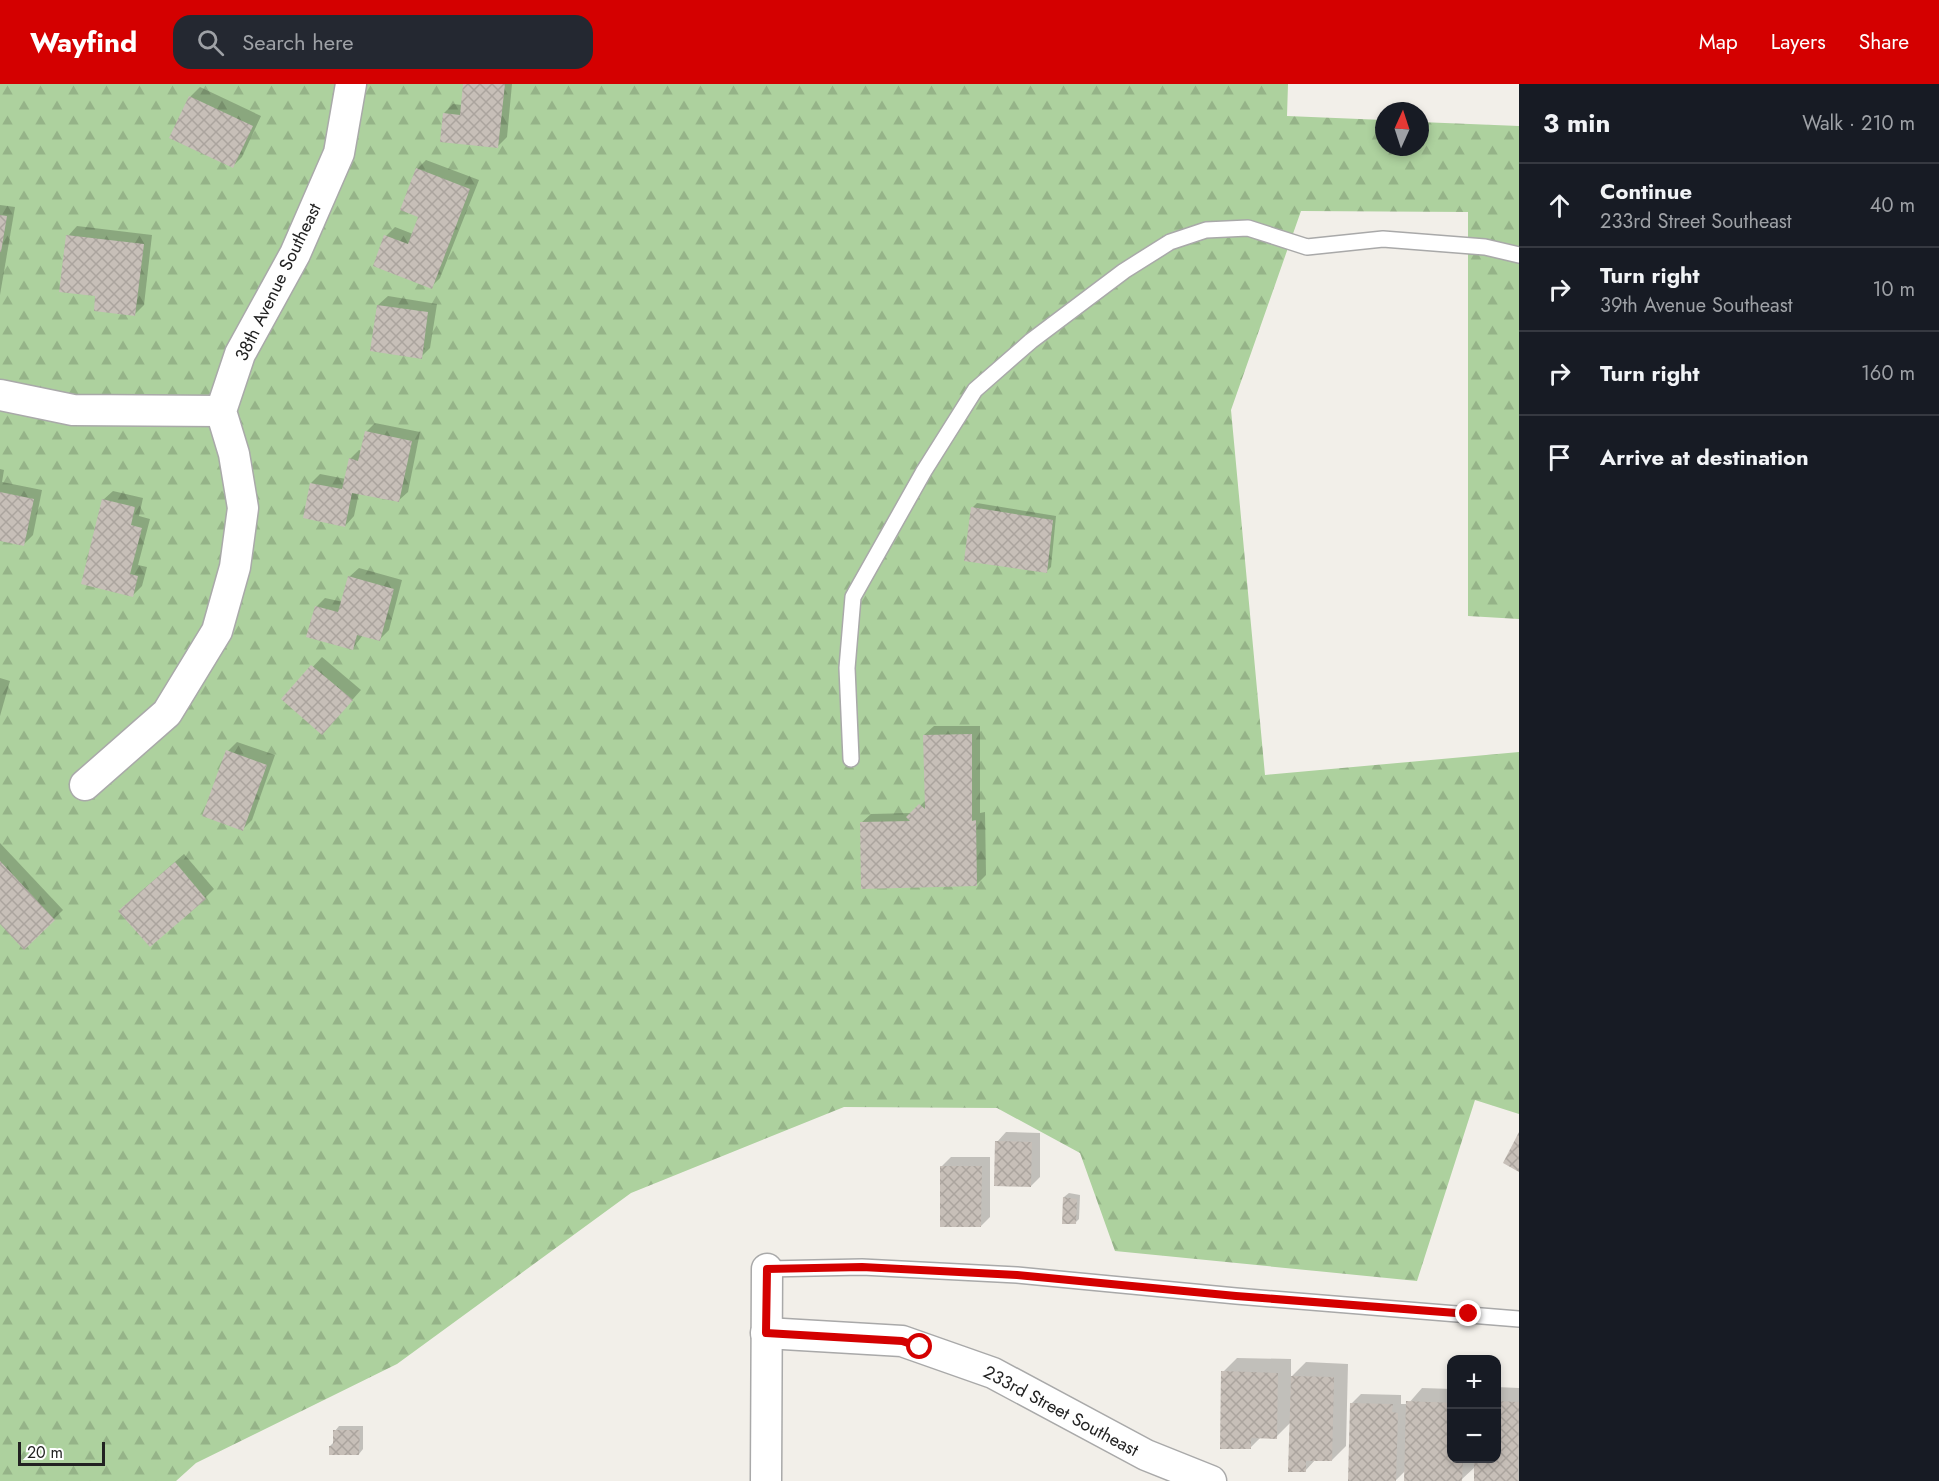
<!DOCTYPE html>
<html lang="en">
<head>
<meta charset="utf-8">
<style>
  body { margin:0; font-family:Jost,sans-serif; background:#242831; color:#f1f3f6 }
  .controls { position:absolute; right:18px; bottom:18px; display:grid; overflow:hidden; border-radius:12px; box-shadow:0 3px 9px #0003 }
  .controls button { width:54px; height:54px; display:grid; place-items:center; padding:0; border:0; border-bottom:2px solid #363941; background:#171b24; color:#f1f3f6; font:30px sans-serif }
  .compass { position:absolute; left:1375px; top:18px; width:54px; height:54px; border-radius:50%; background:#171b24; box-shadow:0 3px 9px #0003; rotate:3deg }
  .scale { position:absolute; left:18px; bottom:15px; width:87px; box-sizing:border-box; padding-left:6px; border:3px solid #222; border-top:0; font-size:16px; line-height:21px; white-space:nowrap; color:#222; -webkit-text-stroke:4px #fff; paint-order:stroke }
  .stop { position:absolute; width:18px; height:18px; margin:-14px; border:4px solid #d40000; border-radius:50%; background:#fff }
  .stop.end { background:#d40000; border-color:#fff; box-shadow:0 2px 6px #0008 }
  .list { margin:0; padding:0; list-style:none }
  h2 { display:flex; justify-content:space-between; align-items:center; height:78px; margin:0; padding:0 24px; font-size:26px }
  h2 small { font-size:20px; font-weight:400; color:#9ea1a6 }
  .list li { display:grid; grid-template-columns:39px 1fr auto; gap:18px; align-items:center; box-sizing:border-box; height:84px; padding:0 24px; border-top:2px solid #363941 }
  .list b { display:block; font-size:22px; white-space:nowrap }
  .list p { margin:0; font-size:20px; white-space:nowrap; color:#9ea1a6 }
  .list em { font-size:20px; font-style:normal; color:#9ea1a6 }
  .icon { flex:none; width:33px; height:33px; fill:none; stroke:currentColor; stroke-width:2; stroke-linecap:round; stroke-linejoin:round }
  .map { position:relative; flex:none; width:1519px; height:1397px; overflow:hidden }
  header { display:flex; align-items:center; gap:36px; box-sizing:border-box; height:84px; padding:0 30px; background:#d40000; color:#fff }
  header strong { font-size:28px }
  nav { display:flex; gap:33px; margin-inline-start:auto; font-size:21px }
  .search { width:420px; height:54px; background:#242831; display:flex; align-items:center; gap:15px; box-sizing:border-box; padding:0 21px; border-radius:18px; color:#9ea1a6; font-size:22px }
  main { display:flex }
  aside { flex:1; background:#171b24 }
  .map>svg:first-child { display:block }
  .forest { fill:url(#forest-firs) }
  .shadow { fill:#0003 }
  .building { fill:url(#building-cross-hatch) }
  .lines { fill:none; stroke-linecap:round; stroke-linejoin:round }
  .service-casing { stroke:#a9a9a9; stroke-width:18 }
  .minor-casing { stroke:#a9a9a9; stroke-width:33 }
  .service { stroke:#fff; stroke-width:15 }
  .minor { stroke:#fff; stroke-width:30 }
  .route { stroke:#d40000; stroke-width:8 }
  .labels { text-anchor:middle; stroke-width:4.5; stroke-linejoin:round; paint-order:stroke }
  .street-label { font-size:18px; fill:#222; stroke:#fff }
</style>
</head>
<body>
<header>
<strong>Wayfind</strong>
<div class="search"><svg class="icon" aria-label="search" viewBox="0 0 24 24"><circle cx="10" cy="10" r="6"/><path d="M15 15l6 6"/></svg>Search here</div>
<nav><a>Map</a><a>Layers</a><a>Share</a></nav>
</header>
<main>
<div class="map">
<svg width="1519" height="1397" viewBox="0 0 1519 1397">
  <defs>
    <pattern id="forest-firs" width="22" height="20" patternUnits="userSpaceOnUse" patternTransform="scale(1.5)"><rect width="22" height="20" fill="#add19e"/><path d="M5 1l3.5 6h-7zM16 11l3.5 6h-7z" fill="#95b388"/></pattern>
    <pattern id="building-cross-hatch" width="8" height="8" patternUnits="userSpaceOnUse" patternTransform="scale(1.5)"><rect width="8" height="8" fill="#c7bfb8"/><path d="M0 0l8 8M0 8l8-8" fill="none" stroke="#aba49e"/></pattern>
  </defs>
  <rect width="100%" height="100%" fill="#f2efe9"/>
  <!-- forest -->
  <polygon class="forest" points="0,0 1288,0 1287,32 1384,36 1384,63 1420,63 1420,38 1519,42 1519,535 1468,532 1468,128 1301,127 1231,326 1265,691 1519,668 1519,1030 1475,1016 1417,1197 1115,1167 1080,1069 997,1024 844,1023 631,1109 397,1280 196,1379 176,1397 0,1397"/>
  <!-- shadow -->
  <g class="shadow">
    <polygon points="465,0 512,0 507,53 498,62 444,29 453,20 462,21"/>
    <polygon points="200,3 261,32 242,73 233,82 171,53 191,12"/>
    <polygon points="426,76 479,96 440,194 431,203 386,152 395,143 413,150 420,132 417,85"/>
    <polygon points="0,121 15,123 0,211"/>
    <polygon points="77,142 152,151 144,221 135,230 97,211 68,152"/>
    <polygon points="388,212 437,220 430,264 421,273 378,221"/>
    <polygon points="375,339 420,348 408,408 398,417 359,409 354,432 345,442 311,399 320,390 346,395 350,375 359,366 362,367 366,348"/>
    <polygon points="0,385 4,386 2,398 42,406 33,451 24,460 0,455"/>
    <polygon points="113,407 143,414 139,432 150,435 138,481 147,483 142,502 133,511 103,416"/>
    <polygon points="977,419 1056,432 1051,483 1047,487 973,423"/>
    <polygon points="359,484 402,496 389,546 379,556 363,551 353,564 316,523 325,514 343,518 349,493"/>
    <polygon points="322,573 361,606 331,640 283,615"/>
    <polygon points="0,594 10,597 0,632"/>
    <polygon points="934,642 980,642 980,729 985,728 986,791 977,800 861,739 871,730 913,729 926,716 924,651"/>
    <polygon points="237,658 275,671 252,736 243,745 204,731 228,667"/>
    <polygon points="0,759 63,826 24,864 0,838"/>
    <polygon points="184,770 214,805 205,814 129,818"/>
    <polygon points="1006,1048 1040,1049 1040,1093 1031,1102 997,1058"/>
    <polygon points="951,1073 990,1073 990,1133 981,1142 942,1082"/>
    <polygon points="1069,1109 1080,1111 1079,1135 1075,1139 1064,1113"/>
    <polygon points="1237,1274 1291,1275 1291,1293 1306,1278 1348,1280 1346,1362 1332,1376 1316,1375 1305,1387 1291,1338 1276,1353 1261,1353 1250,1364 1223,1288"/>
    <polygon points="1496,1303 1519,1304 1519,1397 1475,1397 1476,1382 1461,1396 1406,1397 1406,1386 1395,1397 1351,1320 1361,1310 1401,1311 1401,1320 1408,1320 1422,1304 1452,1305 1452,1374 1496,1374"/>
    <polygon points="339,1342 363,1342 363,1365 359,1370 330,1362 334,1358 335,1347"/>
  </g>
  <!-- building -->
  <g class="building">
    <polygon points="463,0 505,0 498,64 440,58 443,29 460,31"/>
    <polygon points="189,12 253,42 233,84 169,54"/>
    <polygon points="416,84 470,105 432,205 373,182 384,151 408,160 418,133 400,126"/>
    <polygon points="0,131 7,132 1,168 0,168"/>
    <polygon points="66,151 144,160 135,232 94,227 95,212 59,208"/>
    <polygon points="377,221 428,228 422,275 370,267"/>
    <polygon points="365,347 412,357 399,418 352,409 345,443 303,434 310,399 342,405 349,374 358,377"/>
    <polygon points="0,408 34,415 24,462 0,457"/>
    <polygon points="102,415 135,423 131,441 142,444 130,490 138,492 133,513 81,500"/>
    <polygon points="971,423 1053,436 1047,489 964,477"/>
    <polygon points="348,492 394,505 380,557 357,551 353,566 306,553 315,522 338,528"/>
    <polygon points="311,581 353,616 322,651 281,615"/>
    <polygon points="972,650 972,737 976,736 977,802 861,805 860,738 910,737 906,733 919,720 925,725 923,651"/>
    <polygon points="226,666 267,681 243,747 202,732"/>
    <polygon points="0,777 55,836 24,866 0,840"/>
    <polygon points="175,778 206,815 150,863 118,827"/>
    <polygon points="1519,1048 1519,1088 1503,1079"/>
    <polygon points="995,1057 1032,1058 1031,1103 994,1102"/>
    <polygon points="940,1082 982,1082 981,1143 940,1143"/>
    <polygon points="1063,1113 1077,1115 1076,1140 1062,1140"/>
    <polygon points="1221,1287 1278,1289 1277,1355 1251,1354 1251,1365 1220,1365"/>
    <polygon points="1291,1292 1334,1293 1332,1377 1306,1377 1306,1388 1288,1388"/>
    <polygon points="1406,1317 1452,1319 1452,1374 1463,1374 1462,1397 1404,1397"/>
    <polygon points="1496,1317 1519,1318 1518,1397 1474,1397 1474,1374 1496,1374"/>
    <polygon points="1350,1319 1393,1320 1392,1328 1398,1329 1396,1397 1348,1397"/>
    <polygon points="333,1346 360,1346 359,1371 329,1371 329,1362 333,1362"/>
  </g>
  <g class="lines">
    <!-- service casing -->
    <g class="service-casing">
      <g id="service">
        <polyline points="851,675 847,584 853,513 924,387 975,306 1031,257 1124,187 1170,158 1206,146 1248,144 1307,163 1383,155 1485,163 1519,171"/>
        <polyline points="767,1185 862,1183 1017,1191 1236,1212 1519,1235"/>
      </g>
    </g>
    <!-- minor casing -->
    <g class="minor-casing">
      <g id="minor">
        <polyline points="0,311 73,326 221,327"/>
        <polyline points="85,701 167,629 217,547 235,483 243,424 234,370 221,327 240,270 295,170 339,69 351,0"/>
        <polyline points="766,1249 902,1257 993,1289 1146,1371 1211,1397"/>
        <polyline points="766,1397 767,1185"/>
      </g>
    </g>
    <!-- service -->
    <use href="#service" class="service"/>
    <!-- minor -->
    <use href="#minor" class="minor"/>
  </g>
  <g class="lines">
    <!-- route -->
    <polyline class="route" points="920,1263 902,1257 766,1249 767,1185 862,1183 1017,1191 1236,1212 1469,1230"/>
  </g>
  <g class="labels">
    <!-- street labels -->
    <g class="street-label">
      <text transform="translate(278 198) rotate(-64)" y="6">38th Avenue Southeast</text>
      <text transform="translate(1061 1327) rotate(28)" y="6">233rd Street Southeast</text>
    </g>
  </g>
</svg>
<div class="controls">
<button>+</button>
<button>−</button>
</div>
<svg class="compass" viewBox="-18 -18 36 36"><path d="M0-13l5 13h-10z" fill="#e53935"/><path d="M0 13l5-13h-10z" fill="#9ea1a6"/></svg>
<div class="scale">20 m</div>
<div class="stop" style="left:920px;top:1263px"></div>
<div class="stop end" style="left:1469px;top:1230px"></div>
</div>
<aside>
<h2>3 min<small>Walk · 210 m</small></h2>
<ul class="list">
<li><svg class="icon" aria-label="ahead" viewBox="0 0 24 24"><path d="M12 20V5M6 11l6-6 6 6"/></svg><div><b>Continue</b><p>233rd Street Southeast</p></div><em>40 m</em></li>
<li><svg class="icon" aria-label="right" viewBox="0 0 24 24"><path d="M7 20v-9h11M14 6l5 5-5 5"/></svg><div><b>Turn right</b><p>39th Avenue Southeast</p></div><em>10 m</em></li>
<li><svg class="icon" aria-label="right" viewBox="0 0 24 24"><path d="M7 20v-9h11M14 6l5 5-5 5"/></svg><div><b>Turn right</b></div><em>160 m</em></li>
<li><svg class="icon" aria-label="arrive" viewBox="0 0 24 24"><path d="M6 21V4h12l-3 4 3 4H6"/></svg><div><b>Arrive at destination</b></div></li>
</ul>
</aside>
</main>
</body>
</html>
